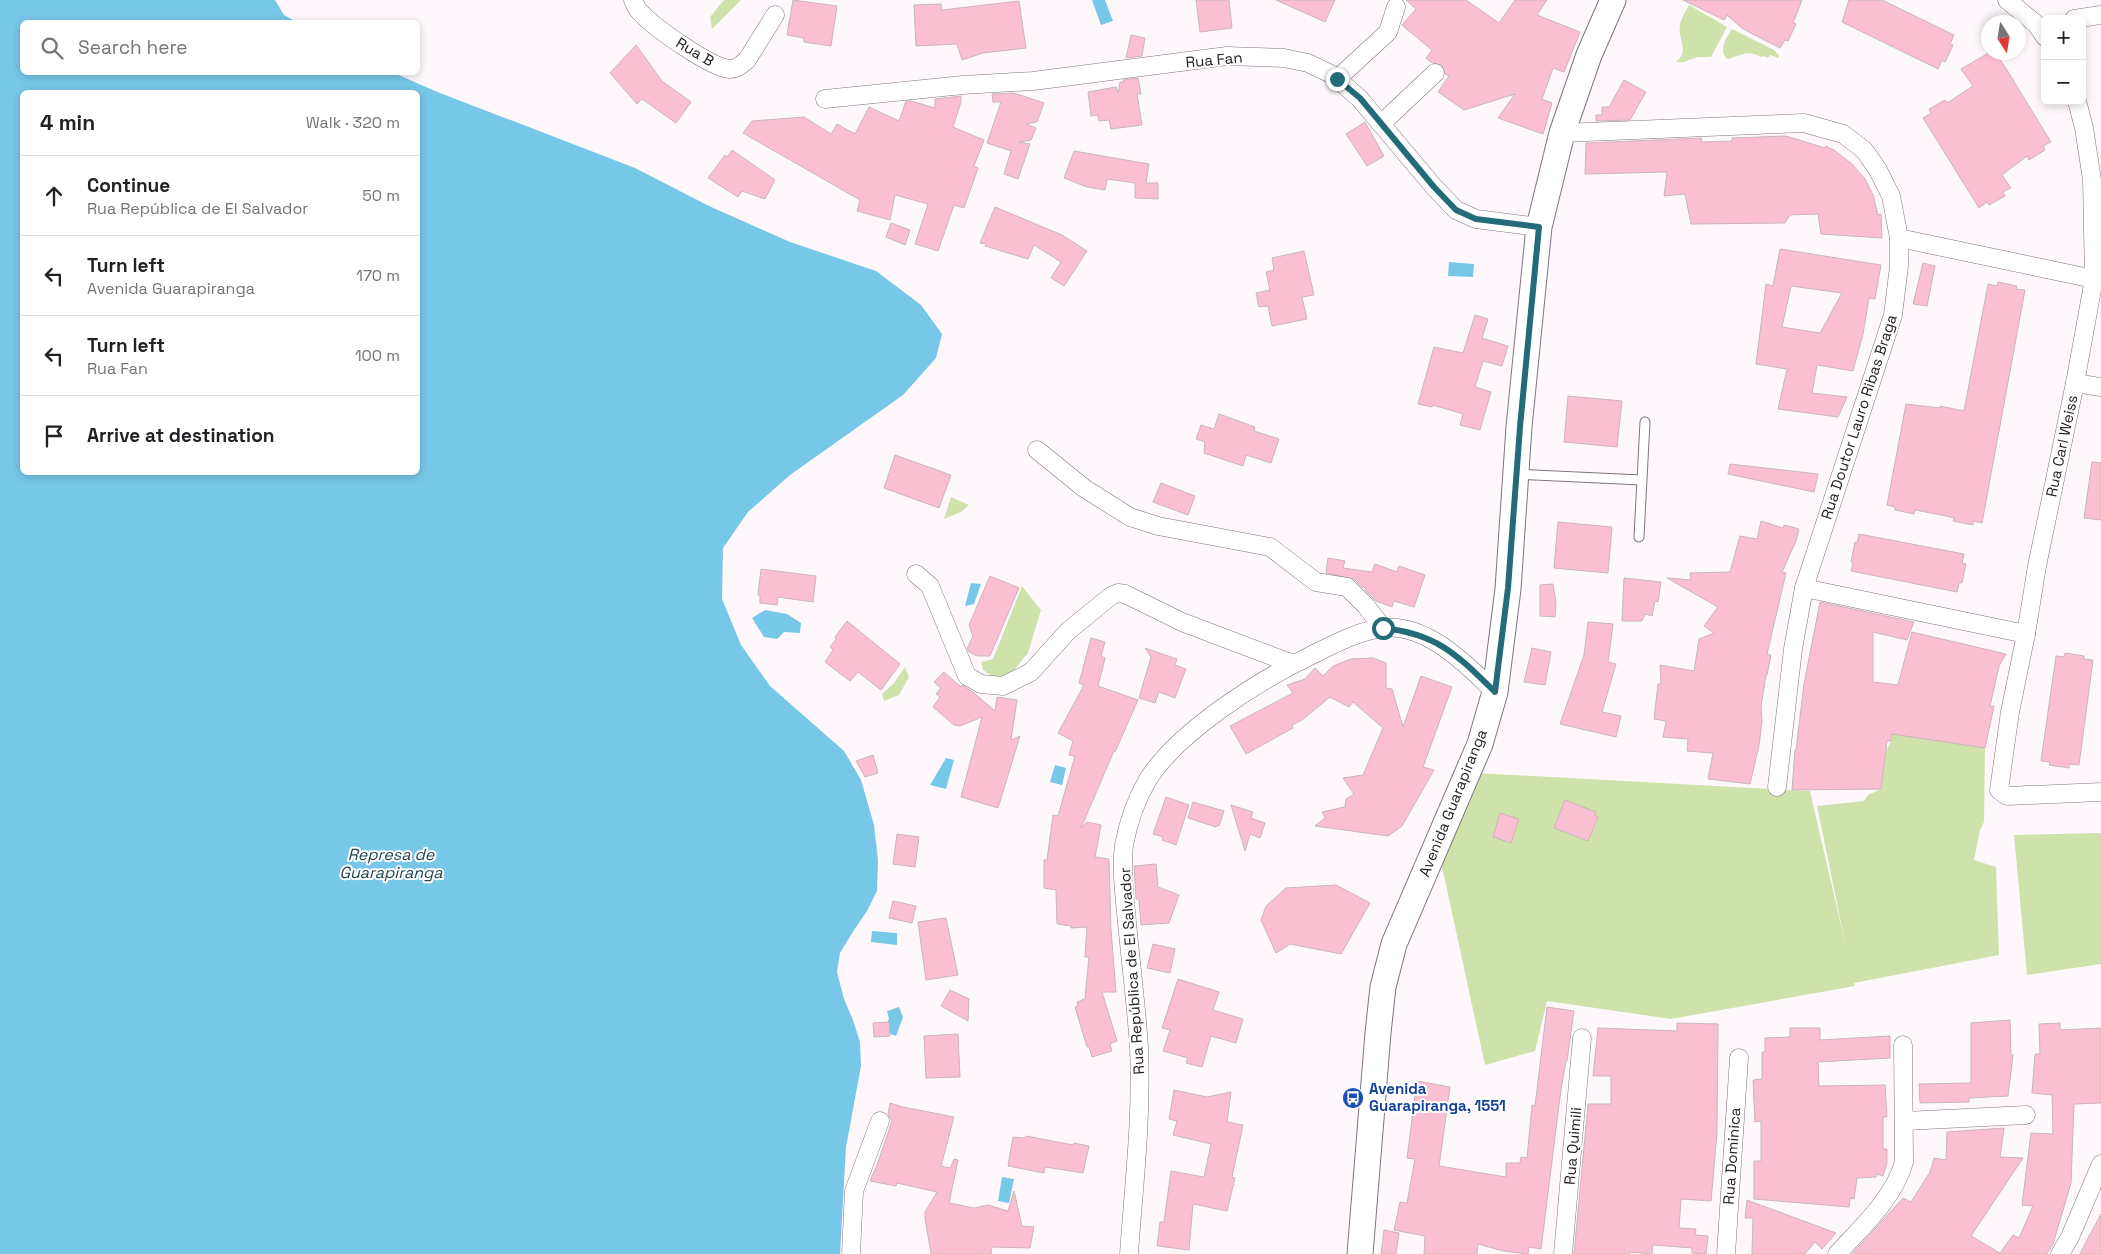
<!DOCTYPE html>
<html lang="en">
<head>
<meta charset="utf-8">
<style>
  body { margin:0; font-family:"Space Grotesk",sans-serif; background:#f6f6f6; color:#202124 }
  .controls { position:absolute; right:15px; top:15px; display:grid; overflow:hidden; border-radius:8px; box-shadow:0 2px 8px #0003 }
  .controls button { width:45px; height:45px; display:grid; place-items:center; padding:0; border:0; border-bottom:1px solid #e0e0e0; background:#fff; color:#202124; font:25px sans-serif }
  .compass { position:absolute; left:1981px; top:15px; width:45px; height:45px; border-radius:50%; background:#fff; box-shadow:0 2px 8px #0003; rotate:168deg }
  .stop { position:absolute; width:15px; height:15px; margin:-11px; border:4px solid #246b79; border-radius:50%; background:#fff }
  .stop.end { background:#246b79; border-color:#fff; box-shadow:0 1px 5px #0008 }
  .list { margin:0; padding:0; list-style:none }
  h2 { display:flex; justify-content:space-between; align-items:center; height:65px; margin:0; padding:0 20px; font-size:21px }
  h2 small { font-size:16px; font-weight:400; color:#757577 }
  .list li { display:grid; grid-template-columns:32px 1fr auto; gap:15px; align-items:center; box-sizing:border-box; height:80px; padding:0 20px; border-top:1px solid #e0e0e0 }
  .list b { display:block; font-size:19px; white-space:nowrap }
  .list p { margin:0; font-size:16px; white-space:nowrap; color:#757577 }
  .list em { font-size:16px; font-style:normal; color:#757577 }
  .icon { flex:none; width:28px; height:28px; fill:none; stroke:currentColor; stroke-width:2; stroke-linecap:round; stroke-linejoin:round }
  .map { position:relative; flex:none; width:2101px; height:1254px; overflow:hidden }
  .search { position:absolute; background:#fff; box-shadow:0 2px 8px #0003; left:20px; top:20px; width:400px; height:55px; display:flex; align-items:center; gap:12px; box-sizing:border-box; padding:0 18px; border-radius:8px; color:#757577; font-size:19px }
  .panel { position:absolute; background:#fff; box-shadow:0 2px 8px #0003; left:20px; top:90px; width:400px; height:385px; border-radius:8px }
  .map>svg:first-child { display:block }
  .green { fill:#d0e2ab }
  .water { fill:#77c7e8; fill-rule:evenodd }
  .building { fill:#fbbfd2; stroke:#cab5bb; fill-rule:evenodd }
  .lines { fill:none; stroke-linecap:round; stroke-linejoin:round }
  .lane-casing { stroke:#817380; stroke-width:11 }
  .street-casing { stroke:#817380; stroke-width:19 }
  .secondary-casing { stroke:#817380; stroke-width:27 }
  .lane { stroke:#fff; stroke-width:9 }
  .street { stroke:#fff; stroke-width:18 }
  .secondary { stroke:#fff; stroke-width:25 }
  .route { stroke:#246b79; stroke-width:6 }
  .labels { text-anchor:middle; stroke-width:4; stroke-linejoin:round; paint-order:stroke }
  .street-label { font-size:15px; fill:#252025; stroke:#fff }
  .transit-label { font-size:15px; font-weight:bold; fill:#164399; stroke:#fff; text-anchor:start }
  .water-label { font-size:16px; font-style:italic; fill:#1e4251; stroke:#fff }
</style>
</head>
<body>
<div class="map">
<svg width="2101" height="1254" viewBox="0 0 2101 1254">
  <rect width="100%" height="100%" fill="#fef8fd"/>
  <!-- green -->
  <g class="green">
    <polygon points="724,0 741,0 712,29 710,17"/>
    <path d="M1689 5 1727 27 1711 57H1698L1684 62H1675C1691 53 1677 38 1680 25 1681 18 1686 11 1689 5Z"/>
    <path d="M1732 29 1774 50 1779 55V58L1770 55 1768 58 1764 56 1761 57C1747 49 1741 56 1727 59 1718 50 1726 38 1732 29Z"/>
    <polygon points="951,497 969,505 961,512 944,519"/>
    <polygon points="1022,586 1041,610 1028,653 1009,676 996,679 983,670 981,662 993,659"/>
    <polygon points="905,667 909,677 899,695 884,701 882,694 894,683"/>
    <polygon points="1892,734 1985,748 1984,822 1980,830 1974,860 1996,867 1999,955 1854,983 1855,986 1671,1019 1547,1001 1535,1051 1485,1065 1441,862 1476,773 1810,791 1846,947 1817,806 1864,801 1868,795 1881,789 1886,751 1891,741"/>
    <polygon points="2101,833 2101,964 2027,975 2014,835"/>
  </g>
  <!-- water -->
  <g class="water">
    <path d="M0 0H275L284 15 297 22H22V72L394 73 435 91 635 168 709 206 790 242 876 271 921 305 942 334 936 358 903 395 790 475 748 512 723 548 722 599 741 645 770 686 844 751 861 780 874 825 878 860 877 891 867 911 854 930 840 953 837 972 844 999 853 1020 860 1042 861 1066 846 1147 840 1254H0ZM418 92V472H22V92Z"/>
    <polygon points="1092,0 1105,0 1113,21 1101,25"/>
    <polygon points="1449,262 1474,264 1473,277 1448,276"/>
    <polygon points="971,583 981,584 974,604 965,606"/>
    <polygon points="765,610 787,614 801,623 800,633 784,632 777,639 764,637 752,618"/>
    <polygon points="946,758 954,760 946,789 930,785"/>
    <polygon points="1055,765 1066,768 1062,785 1050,782"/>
    <polygon points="872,931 897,933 897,945 871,942"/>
    <polygon points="899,1007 903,1017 896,1036 883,1031 889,1019 887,1011"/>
    <polygon points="1002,1177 1014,1179 1009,1203 998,1201"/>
  </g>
  <!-- building -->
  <g class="building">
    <polygon points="793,0 837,6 831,46 804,42 804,38 787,35"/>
    <polygon points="1196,0 1229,0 1232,28 1200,32"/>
    <polygon points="1276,0 1335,0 1325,22"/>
    <polygon points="1406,0 1466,0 1499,23 1515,0 1547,0 1537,15 1580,32 1564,72 1553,68 1542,99 1552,103 1543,134 1498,118 1515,94 1464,110 1438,92 1449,76 1445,74 1442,65 1432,63 1426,58 1432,50 1402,25 1416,9"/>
    <polygon points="1683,0 1802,0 1793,23 1796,24 1788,41 1785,40 1780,48 1743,29 1727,15 1724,20"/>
    <polygon points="1849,0 1882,0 1954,35 1950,44 1953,45 1945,62 1942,60 1938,69 1842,22"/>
    <polygon points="1019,1 1026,48 983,53 962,60 957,44 916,46 914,5 941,4 942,10"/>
    <polygon points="1131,35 1145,38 1142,56 1126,58"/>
    <polygon points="636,45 662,81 691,102 676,123 642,99 637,104 610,73"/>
    <polygon points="1990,52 1995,52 2007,70 2051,142 2043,146 2045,150 2029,160 2027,156 2002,175 2011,188 2003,192 2005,196 1989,205 1987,202 1979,208 1923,118 1931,113 1929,109 1945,100 1947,103 1973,86 1961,69"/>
    <polygon points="1138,78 1141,94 1137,94 1142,125 1111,129 1109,120 1099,121 1098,115 1091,116 1088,92 1116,87 1118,93 1120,82 1124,82 1123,80"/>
    <polygon points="1624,80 1646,92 1630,120 1596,121 1596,115 1602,115 1602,107 1609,107"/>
    <polygon points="1014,93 1044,103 1037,122 1026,124 1036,128 1031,140 1019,142 1030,144 1018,179 1004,174 1011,151 987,143 1001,102 993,102 992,94"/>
    <polygon points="961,96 961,102 953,127 984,140 974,166 978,168 964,208 954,205 938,251 915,244 928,204 895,195 890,220 857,211 860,200 743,133 752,121 804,117 831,134 837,124 855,134 869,107 899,121 906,101 911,101 935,108 935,99"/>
    <polygon points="1365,122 1384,156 1367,166 1346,134"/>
    <polygon points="1786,136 1825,148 1826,146 1834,150 1852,164 1865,179 1873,195 1878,215 1881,214 1882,238 1821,234 1818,214 1790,215 1785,223 1691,224 1685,194 1664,196 1667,172 1585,174 1586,143 1702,138 1701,142 1732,141 1732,138"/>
    <polygon points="732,150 775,180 765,199 742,191 738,197 708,178 725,155 727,157"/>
    <polygon points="1074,151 1149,164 1146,183 1158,183 1158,199 1135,198 1135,183 1107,179 1105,190 1087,187 1064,178"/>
    <polygon points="995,207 1062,235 1087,251 1064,286 1051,278 1061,262 1034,245 1028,259 985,246 986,244 980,243"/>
    <polygon points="891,223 910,230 905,245 886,237"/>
    <path d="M1780 249 1881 265 1875 299 1869 298 1863 334 1853 371 1817 365 1812 393 1847 397 1838 417 1778 409 1787 369 1756 364 1766 284 1773 286ZM1791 286 1842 293 1820 333 1782 327Z"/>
    <polygon points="1304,251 1314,295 1302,297 1307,319 1272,326 1268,306 1259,307 1256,293 1270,290 1266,272 1274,270 1272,258"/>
    <polygon points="1923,263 1935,266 1927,306 1913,304"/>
    <polygon points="1998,282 2017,286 2016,289 2025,290 1982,523 1973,521 1973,525 1953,521 1954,518 1946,516 1915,510 1914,514 1895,510 1895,507 1887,505 1906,404 1940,408 1940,406 1964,411 1988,284 1997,286"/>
    <polygon points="1475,315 1488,319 1482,338 1508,346 1502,366 1483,361 1475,387 1491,392 1480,430 1460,425 1463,414 1433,405 1432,407 1418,404 1434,347 1463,353"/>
    <polygon points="1568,396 1622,401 1617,447 1564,442"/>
    <polygon points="1219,414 1255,427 1254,431 1279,439 1271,463 1246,455 1243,466 1204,453 1205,442 1196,439 1201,425 1214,429"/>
    <polygon points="895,455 951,475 939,508 884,488"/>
    <polygon points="2092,462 2101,463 2101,520 2084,518"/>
    <polygon points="1730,464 1818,474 1814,492 1728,474"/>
    <polygon points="1161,483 1195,496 1188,515 1153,502"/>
    <polygon points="1761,521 1783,528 1784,525 1799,529 1796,541 1782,572 1786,573 1767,654 1771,655 1767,675 1766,675 1761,707 1762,721 1759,745 1750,784 1708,779 1713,753 1687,751 1688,739 1663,737 1666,721 1654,719 1658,684 1661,684 1660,665 1694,671 1699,639 1714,633 1704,626 1718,607 1667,578 1691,580 1690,573 1730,572 1740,536 1757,539"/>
    <polygon points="1558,522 1612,527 1608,573 1554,568"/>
    <polygon points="1859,534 1964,554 1962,563 1966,564 1962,583 1959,583 1957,592 1851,571 1853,563 1851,562 1855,542 1857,543"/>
    <polygon points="1328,558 1345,561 1343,568 1372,572 1375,564 1397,572 1399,566 1425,575 1414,607 1394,601 1392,607 1376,601 1365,590 1366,588 1362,587 1354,579 1326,573"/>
    <polygon points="761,569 816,576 813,602 778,597 777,605 760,603 760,595 758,595"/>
    <polygon points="990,576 1019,588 990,656 977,656 969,652 967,649 973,636 969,625"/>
    <polygon points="1624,578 1661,582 1658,602 1655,601 1652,616 1645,614 1642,621 1622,621"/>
    <polygon points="1553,584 1556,603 1555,617 1540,616 1540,585"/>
    <polygon points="1820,602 1914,622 1907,640 1873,632 1873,682 1898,685 1912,632 2006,654 1999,666 1990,706 1994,706 1985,748 1892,734 1891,741 1887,741 1881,789 1792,790 1795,750 1796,750 1804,684"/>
    <polygon points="847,621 900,664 881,690 858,672 850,681 825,662 833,650 830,647 836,639 835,637"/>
    <polygon points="1588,622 1613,624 1608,662 1616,664 1602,712 1621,716 1616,737 1560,724 1584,655"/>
    <polygon points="1091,638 1105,642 1101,656 1105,658 1098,686 1138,700 1115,752 1114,751 1081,828 1087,822 1101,825 1095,857 1109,859 1111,930 1116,992 1102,992 1117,1041 1110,1044 1112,1051 1092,1057 1089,1047 1087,1047 1075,1007 1078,1006 1077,1002 1085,999 1089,957 1085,957 1087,927 1071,928 1071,926 1057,924 1056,890 1044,888 1044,860 1047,860 1053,815 1058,816 1075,756 1069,755 1073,741 1058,733 1084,685 1079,683"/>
    <polygon points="1145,648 1177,659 1175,665 1186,669 1175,698 1159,692 1155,703 1139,698 1151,657"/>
    <polygon points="1532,648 1551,652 1545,685 1524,682"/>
    <polygon points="2065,653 2084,656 2084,659 2093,660 2079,765 2069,764 2069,768 2049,765 2050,762 2041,761 2056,656 2064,657"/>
    <polygon points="1373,658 1386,663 1386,688 1392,689 1403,727 1421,676 1452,687 1423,767 1434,770 1402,826 1388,836 1315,826 1325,818 1322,812 1345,807 1346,799 1354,794 1343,778 1363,775 1383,728 1353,702 1349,707 1330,697 1302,720 1292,725 1293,728 1246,754 1230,726 1293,693 1287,685 1305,679 1315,668 1323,676 1333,666 1351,659"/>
    <polygon points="944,672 961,687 962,685 973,692 995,711 997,697 1017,700 1011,740 1020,736 998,808 961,797 982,717 960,726 954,725 933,707 940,697 936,694 941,688 934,682"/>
    <polygon points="873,755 878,773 865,777 856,761"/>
    <polygon points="1166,797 1189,805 1176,845 1162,840 1163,837 1153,834"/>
    <polygon points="1565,800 1596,812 1595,816 1598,817 1588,841 1554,828"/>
    <polygon points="1193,802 1224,811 1219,826 1217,825 1216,827 1188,818"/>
    <polygon points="1231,805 1253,812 1251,818 1265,823 1260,838 1250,834 1245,851"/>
    <polygon points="1500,813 1519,819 1511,843 1493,837"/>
    <polygon points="897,834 919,837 915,867 893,864"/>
    <polygon points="1156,864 1158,887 1179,895 1169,923 1141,925 1139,899 1136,899 1134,866"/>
    <polygon points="1336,885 1370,903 1341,954 1290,944 1276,953 1261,920 1266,906 1286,888"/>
    <polygon points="893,901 916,906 912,923 889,918"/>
    <polygon points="946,918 958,975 926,980 918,922"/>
    <polygon points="1153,944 1175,949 1170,973 1147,968"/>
    <polygon points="1178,979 1219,992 1213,1010 1243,1019 1236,1043 1211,1036 1202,1067 1186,1063 1188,1058 1163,1051 1170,1030 1162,1028"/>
    <polygon points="950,990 969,999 968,1021 941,1006"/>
    <polygon points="1547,1007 1574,1011 1567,1061 1566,1061 1561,1089 1541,1249 1529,1247 1528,1254 1503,1251 1478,1244 1477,1254 1424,1254 1425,1236 1394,1230 1400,1202 1407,1203 1415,1159 1407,1158 1417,1081 1450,1087 1439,1166 1506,1177 1506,1163 1520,1163 1521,1157 1527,1158 1532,1105 1535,1106"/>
    <polygon points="2010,1020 2011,1055 2013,1055 2008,1096 1969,1098 1969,1102 1920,1103 1919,1084 1971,1083 1971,1023"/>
    <polygon points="889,1022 890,1036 874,1037 873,1023"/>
    <polygon points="1677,1023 1718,1024 1717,1132 1711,1201 1681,1199 1679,1228 1696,1229 1695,1235 1708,1236 1706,1254 1692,1253 1692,1248 1653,1245 1652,1254 1630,1252 1630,1254 1574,1254 1588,1104 1611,1104 1611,1076 1593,1076 1598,1028 1677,1031"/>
    <polygon points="2060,1023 2060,1030 2101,1028 2101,1103 2074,1104 2071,1183 2053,1244 2047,1254 1852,1254 1903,1198 1911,1202 1930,1172 1934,1158 1946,1160 1947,1132 2004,1128 2000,1157 2023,1158 1971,1236 2000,1253 2013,1235 2019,1238 2033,1206 2022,1205 2031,1133 2053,1134 2052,1095 2032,1093 2035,1054 2040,1054 2039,1024"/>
    <polygon points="1790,1028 1820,1028 1820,1040 1890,1036 1890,1058 1818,1062 1819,1086 1885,1085 1887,1117 1883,1117 1883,1149 1887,1149 1887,1163 1883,1176 1876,1174 1876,1177 1857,1178 1854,1199 1850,1198 1849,1207 1754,1199 1754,1161 1761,1161 1761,1121 1755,1122 1753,1080 1762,1079 1762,1052 1765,1052 1765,1038 1790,1037"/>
    <polygon points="958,1034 960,1077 926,1078 924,1036"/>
    <polygon points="1174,1090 1207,1097 1231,1092 1227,1122 1243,1125 1232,1177 1235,1178 1227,1211 1193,1204 1189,1250 1157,1246 1160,1222 1164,1222 1171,1171 1204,1177 1211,1144 1173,1135 1177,1121 1169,1119"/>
    <polygon points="890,1103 903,1107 954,1117 941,1166 950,1168 954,1159 958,1160 949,1203 974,1208 988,1205 1008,1211 1014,1191 1022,1226 1034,1227 1030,1248 992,1247 991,1254 931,1254 925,1218 925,1212 937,1192 897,1183 896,1186 870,1181 877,1165 892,1121 888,1114"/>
    <polygon points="1026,1136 1073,1145 1074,1143 1089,1146 1083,1173 1045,1167 1044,1173 1008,1166 1013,1137 1025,1138"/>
    <polygon points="1747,1200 1755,1203 1836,1233 1822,1249 1815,1242 1805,1254 1752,1254 1753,1218 1745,1218"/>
    <polygon points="2101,1214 2101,1254 2080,1254 2087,1240"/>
    <polygon points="1384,1230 1399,1233 1396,1254 1381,1254"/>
  </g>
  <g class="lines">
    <!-- lane casing -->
    <g class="lane-casing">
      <g id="lane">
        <polyline points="1516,474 1641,480"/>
        <polyline points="1639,537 1645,422"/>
      </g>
    </g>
    <!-- street casing -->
    <g class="street-casing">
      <g id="street">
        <path d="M633 0C635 4 637 10 641 13 655 28 711 68 730 69 737 69 742 64 747 60L775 15"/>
        <polyline points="2007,0 2036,24 2045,37"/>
        <polyline points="2074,19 2101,15"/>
        <polyline points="1337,79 1388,32 1396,7"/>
        <polyline points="825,99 963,85 1033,81 1227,56 1284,58 1308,63 1333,75 1360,99 1434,187 1456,210 1476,219 1539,227"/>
        <polyline points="2077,101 2084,128 2092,180 2094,279 2075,383 2037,566 2026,634 2010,712 1999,790 2007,796 2101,792"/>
        <polyline points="1381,124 1435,73"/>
        <polyline points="1562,133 1804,123 1843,134 1864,150 1878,170 1891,196 1899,238 1899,266 1893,315 1804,588 1793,649 1777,787"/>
        <polyline points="1899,238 2094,279"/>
        <polyline points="2075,383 2101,387"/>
        <polyline points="1037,450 1084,488 1130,517 1158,526 1270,547 1316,582 1347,587 1366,606 1383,628"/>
        <polyline points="916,574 930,586 967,676 981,684 1003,686 1031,672 1068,631 1111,596 1118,593 1125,594 1182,622 1293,664"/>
        <polyline points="1804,588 2026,634"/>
        <polyline points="1905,1121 2026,1115"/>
        <polyline points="851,1254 854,1191 880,1121"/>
        <path d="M1129 1254C1134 1183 1142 1119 1139 1047 1136 1002 1130 957 1126 912 1124 891 1121 867 1124 845 1128 824 1136 800 1147 781 1177 732 1258 681 1310 656 1332 645 1356 632 1381 628 1426 622 1466 664 1495 692"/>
        <polyline points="1563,1254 1582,1038"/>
        <polyline points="1726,1254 1739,1058"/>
        <path d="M1837 1254C1862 1227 1894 1198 1904 1162L1903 1045"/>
        <polyline points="2060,1254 2070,1237 2101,1164"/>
      </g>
    </g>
    <!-- secondary casing -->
    <g class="secondary-casing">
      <polyline id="secondary" points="1360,1254 1378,1033 1383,987 1394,944 1480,744 1495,692 1508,589 1519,427 1539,227 1562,133 1589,55 1613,0"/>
    </g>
    <!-- lane -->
    <use href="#lane" class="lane"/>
    <!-- street -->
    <use href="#street" class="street"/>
    <!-- secondary -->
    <use href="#secondary" class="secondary"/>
  </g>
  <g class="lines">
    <!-- route -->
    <path class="route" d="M1337 79 1360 98 1434 187 1456 210 1476 219 1539 227 1520 427 1508 588 1495 692C1457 655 1438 634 1383 628"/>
  </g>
  <!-- icons -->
  <defs>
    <g id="bus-disc" transform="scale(1.125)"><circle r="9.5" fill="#1a4fb4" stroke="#fff"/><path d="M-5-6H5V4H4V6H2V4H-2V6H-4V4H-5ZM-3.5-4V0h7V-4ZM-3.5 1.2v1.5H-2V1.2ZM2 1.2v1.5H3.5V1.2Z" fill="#fff"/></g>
  </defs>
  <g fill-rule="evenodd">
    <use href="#bus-disc" x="1353" y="1098"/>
  </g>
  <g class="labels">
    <!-- street labels -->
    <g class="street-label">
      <text transform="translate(695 52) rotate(31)" y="5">Rua B</text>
      <text transform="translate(1214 60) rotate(-5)" y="5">Rua Fan</text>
      <text transform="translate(1859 417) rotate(-72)" y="5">Rua Doutor Lauro Ribas Braga</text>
      <text transform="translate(2062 446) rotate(-78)" y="5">Rua Carl Weiss</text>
      <text transform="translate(1453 803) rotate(-68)" y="5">Avenida Guarapiranga</text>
      <text transform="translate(1132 971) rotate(-94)" y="5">Rua República de El Salvador</text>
      <text transform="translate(1573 1146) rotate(-85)" y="5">Rua Quimili</text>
      <text transform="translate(1732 1156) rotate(-86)" y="5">Rua Dominica</text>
    </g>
    <!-- transit labels -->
    <g class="transit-label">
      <text x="1369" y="1094">Avenida<tspan x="1369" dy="17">Guarapiranga, 1551</tspan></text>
    </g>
    <!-- water labels -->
    <g class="water-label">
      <text x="391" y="860">Represa de<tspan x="391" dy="18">Guarapiranga</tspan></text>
    </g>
  </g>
</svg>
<div class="controls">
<button>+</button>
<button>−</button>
</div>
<svg class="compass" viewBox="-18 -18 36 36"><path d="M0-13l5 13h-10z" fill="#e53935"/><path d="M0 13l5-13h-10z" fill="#757577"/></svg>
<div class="stop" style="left:1383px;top:628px"></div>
<div class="stop end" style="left:1337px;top:79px"></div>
<div class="search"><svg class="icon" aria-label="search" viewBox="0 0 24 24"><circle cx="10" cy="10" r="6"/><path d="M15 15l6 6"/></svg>Search here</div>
<section class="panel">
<h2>4 min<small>Walk · 320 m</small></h2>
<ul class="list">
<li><svg class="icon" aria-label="ahead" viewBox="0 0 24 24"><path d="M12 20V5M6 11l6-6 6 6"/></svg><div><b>Continue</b><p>Rua República de El Salvador</p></div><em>50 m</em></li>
<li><svg class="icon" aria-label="left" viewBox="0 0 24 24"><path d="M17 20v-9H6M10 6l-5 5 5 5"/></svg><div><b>Turn left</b><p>Avenida Guarapiranga</p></div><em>170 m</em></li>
<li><svg class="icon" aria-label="left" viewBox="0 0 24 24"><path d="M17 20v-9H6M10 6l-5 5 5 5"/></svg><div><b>Turn left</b><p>Rua Fan</p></div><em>100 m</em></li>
<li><svg class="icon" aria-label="arrive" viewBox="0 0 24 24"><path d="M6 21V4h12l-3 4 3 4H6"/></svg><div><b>Arrive at destination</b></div></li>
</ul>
</section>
</div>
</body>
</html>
